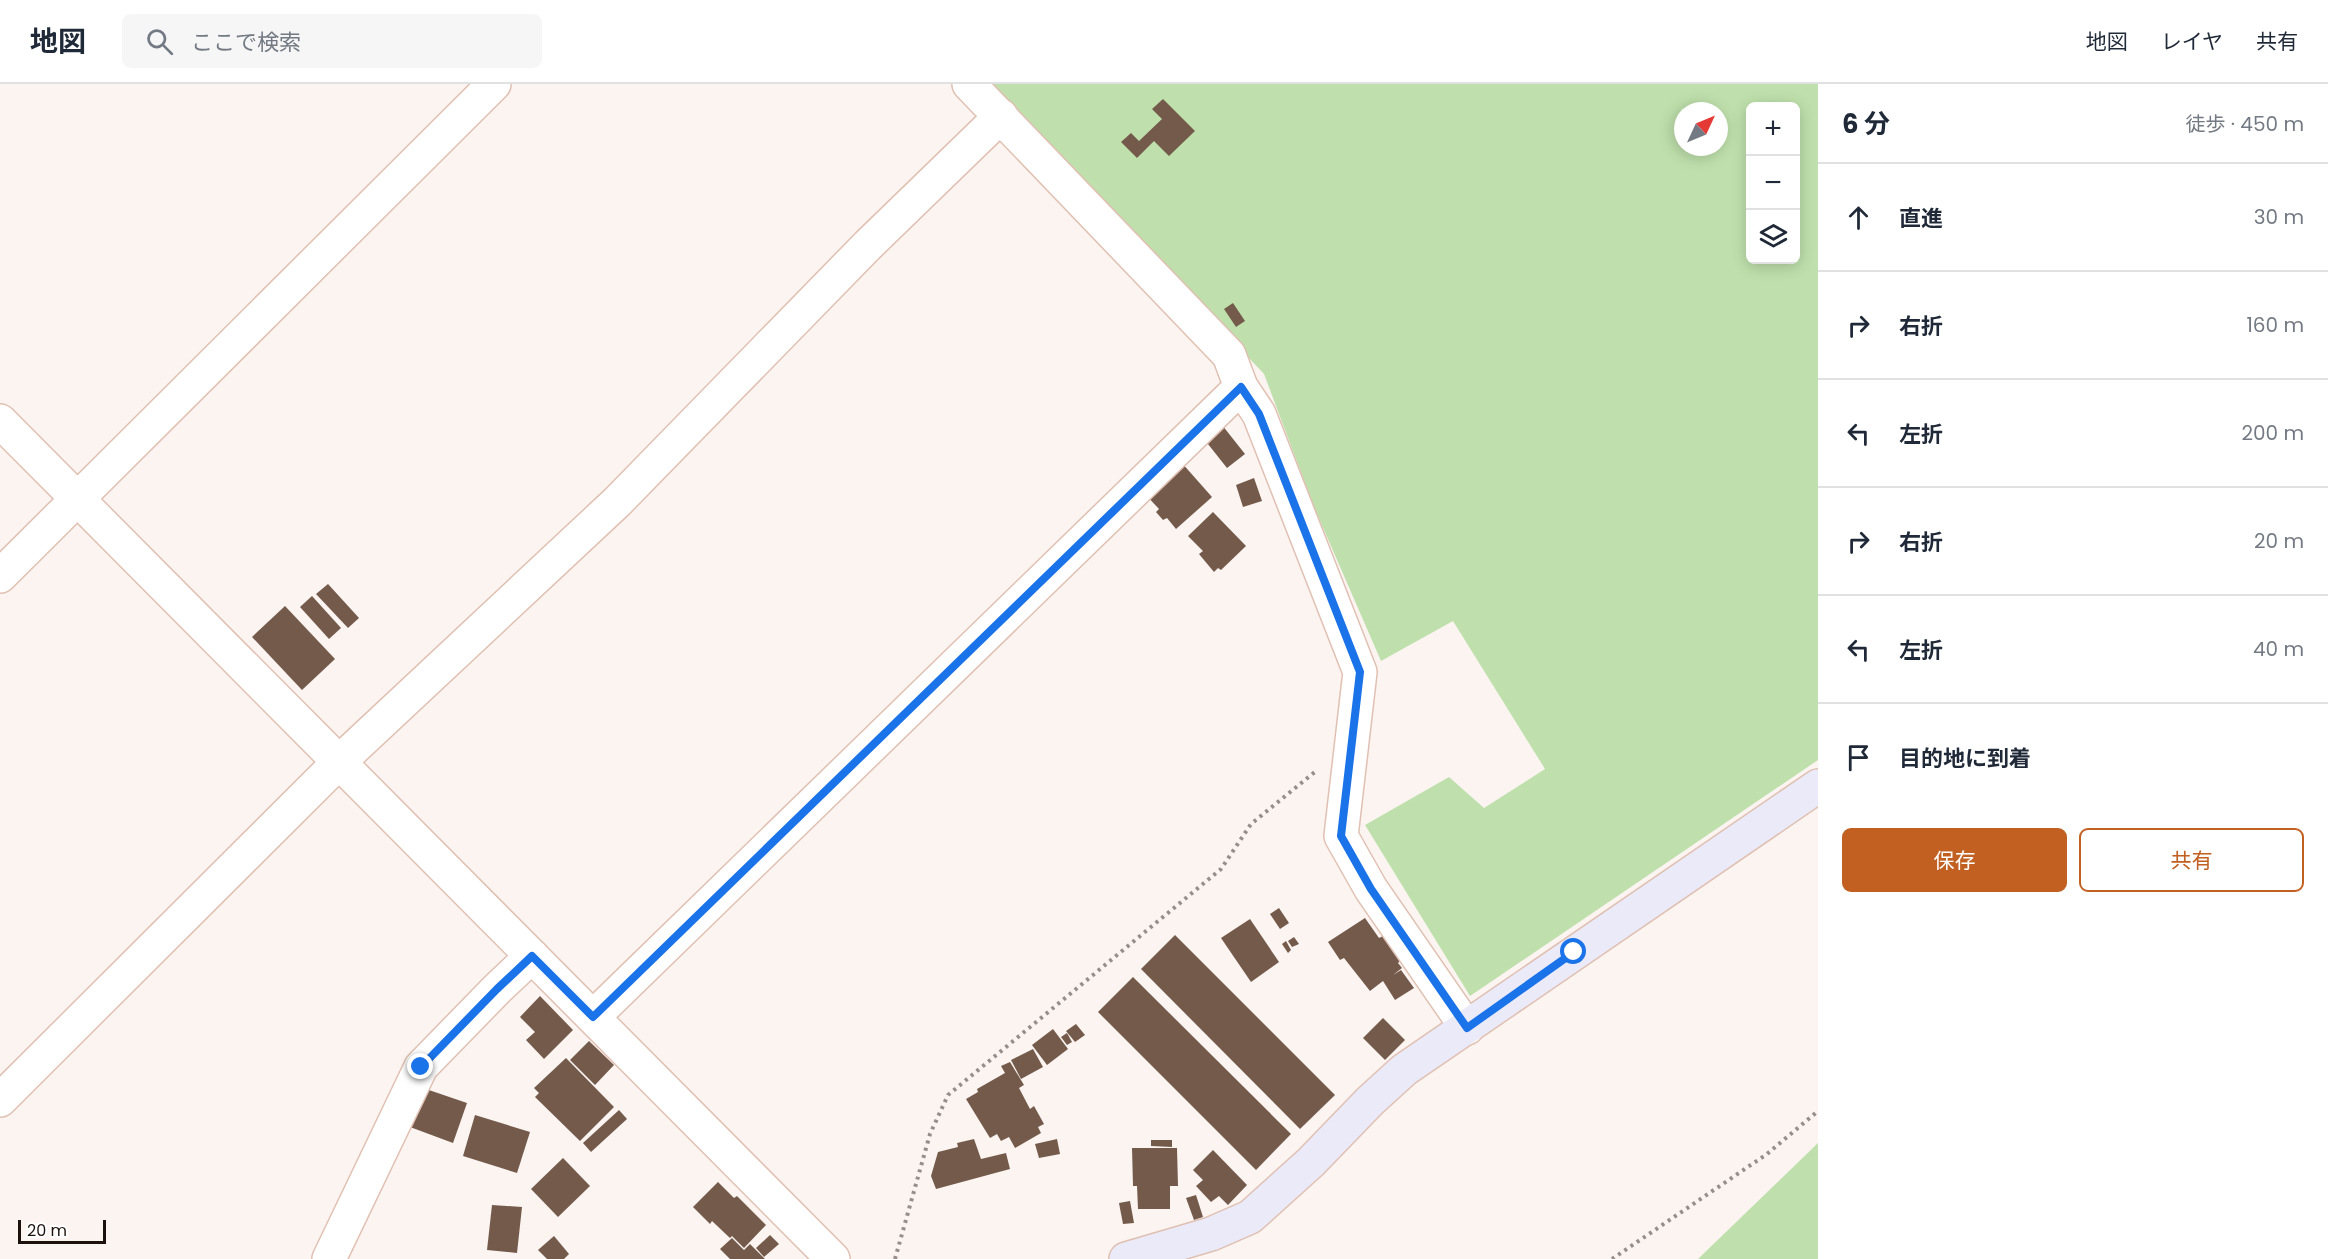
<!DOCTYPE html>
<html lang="ja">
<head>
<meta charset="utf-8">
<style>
  body { margin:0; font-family:Poppins,"Noto Sans JP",sans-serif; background:#f6f6f7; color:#1f2937 }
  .controls { position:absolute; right:18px; top:18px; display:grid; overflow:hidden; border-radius:9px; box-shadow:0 3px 15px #0003 }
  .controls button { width:54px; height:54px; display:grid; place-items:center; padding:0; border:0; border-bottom:2px solid #e0e1e3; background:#fff; color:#1f2937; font:30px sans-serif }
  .compass { position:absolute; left:1674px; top:18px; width:54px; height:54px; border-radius:50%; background:#fff; box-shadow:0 3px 15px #0003; rotate:46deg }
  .scale { position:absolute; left:18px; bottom:15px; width:88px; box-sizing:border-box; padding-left:6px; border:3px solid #1c110c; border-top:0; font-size:16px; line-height:21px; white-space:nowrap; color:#1c110c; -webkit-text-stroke:4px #fff; paint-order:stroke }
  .stop { position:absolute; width:18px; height:18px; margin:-14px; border:4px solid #1a73e8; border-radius:50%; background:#fff }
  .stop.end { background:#1a73e8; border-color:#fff; box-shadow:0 2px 6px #0008 }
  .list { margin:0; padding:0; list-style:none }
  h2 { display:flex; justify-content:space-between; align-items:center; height:78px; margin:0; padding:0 24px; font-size:26px }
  h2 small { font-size:20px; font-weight:400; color:#747a83 }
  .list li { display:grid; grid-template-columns:39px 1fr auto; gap:18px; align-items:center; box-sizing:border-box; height:108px; padding:0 24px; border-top:2px solid #e0e1e3 }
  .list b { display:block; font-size:22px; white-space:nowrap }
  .list em { font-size:20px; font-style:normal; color:#747a83 }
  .actions { display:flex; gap:12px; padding:18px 24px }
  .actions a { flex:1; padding:14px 0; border:2px solid #c16021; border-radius:9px; text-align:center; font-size:21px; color:#c16021 }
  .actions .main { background:#c16021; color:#fff }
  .icon { flex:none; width:33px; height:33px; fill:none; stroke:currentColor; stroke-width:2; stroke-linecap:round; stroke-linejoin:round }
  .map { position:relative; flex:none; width:1818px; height:1175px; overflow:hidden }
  header { display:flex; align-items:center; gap:36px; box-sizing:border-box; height:84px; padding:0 30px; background:#fff; border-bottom:2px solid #e0e1e3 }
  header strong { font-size:28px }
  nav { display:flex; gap:33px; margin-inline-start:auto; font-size:21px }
  .search { width:420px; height:54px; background:#f6f6f7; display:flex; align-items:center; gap:15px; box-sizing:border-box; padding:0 21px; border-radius:9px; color:#747a83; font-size:22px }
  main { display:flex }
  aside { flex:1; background:#fff }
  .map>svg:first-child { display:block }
  .green { fill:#bfe0ac; fill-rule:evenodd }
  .building { fill:#745a4b }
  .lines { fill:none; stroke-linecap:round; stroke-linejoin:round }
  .street-casing { stroke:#e0c0b2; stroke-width:36 }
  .secondary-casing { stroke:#e0c0b2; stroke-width:36 }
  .path { stroke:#978e8a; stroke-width:4; stroke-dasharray:3 4.5; stroke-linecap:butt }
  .street { stroke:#fff; stroke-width:33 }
  .secondary { stroke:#eaeaf9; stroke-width:33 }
  .route { stroke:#1a73e8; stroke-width:8 }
</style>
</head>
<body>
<header>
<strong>地図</strong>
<div class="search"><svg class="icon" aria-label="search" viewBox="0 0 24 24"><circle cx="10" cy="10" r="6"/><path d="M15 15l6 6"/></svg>ここで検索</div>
<nav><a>地図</a><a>レイヤ</a><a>共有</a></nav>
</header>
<main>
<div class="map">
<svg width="1818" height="1175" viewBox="0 0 1818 1175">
  <rect width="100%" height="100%" fill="#fbf4f1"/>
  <!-- green -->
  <g class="green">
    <path d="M991 0H1818V676L1470 912 1365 741 1449 693 1484 724 1545 685 1453 537 1381 577 1314 423 1264 290ZM1750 22H1796V176H1750ZM1683 27H1719V63H1683Z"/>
    <polygon points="1818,1059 1818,1175 1698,1175"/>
  </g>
  <!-- building -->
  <g class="building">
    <polygon points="1163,15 1195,47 1169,72 1154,57 1137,74 1121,58 1131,49 1139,57 1162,35 1152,25"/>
    <polygon points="1233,219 1245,237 1236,243 1224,225"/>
    <polygon points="1222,341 1245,370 1227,384 1204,355"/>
    <polygon points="1181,378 1212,413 1176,445 1167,434 1163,436 1156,428 1159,425 1145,410"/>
    <polygon points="1254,394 1262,417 1243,423 1236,401"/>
    <polygon points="1213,428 1246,462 1221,486 1218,484 1214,488 1199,470 1203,467 1188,452"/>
    <polygon points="328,500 359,534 348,544 316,510"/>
    <polygon points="312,512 341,544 329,555 300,523"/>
    <polygon points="285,522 335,575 302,606 252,553"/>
    <polygon points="1279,824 1289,839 1280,845 1270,830"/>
    <polygon points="1365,834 1379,854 1383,852 1400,877 1398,879 1402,884 1393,891 1401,886 1414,904 1395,916 1383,897 1370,907 1344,874 1340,876 1328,858"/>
    <polygon points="1250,835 1279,878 1251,898 1221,854"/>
    <polygon points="1175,851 1335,1011 1300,1045 1141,885"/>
    <polygon points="1294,853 1299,860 1292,863 1288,857"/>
    <polygon points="1286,857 1291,866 1288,869 1282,860"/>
    <polygon points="1133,893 1291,1050 1256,1086 1098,928"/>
    <polygon points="540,912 573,946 544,975 526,956 535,948 520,933"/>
    <polygon points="1383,934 1405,956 1385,976 1363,954"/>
    <polygon points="1076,940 1085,951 1075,958 1066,947"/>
    <polygon points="1053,945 1068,965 1047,981 1032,961"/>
    <polygon points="1067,949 1072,958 1067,961 1061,953"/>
    <polygon points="589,957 614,981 595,1001 570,976"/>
    <polygon points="1033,965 1043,983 1021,995 1011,976"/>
    <polygon points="566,974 614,1023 580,1057 535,1013 539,1009 534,1004"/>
    <polygon points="1010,978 1024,1001 1019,1004 1030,1025 1034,1022 1044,1040 1038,1043 1041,1049 1015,1064 1009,1053 1001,1057 997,1050 990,1054 966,1015 978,1008 977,1005 1005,989 1001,982"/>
    <polygon points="423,1004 467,1019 453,1059 410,1043"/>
    <polygon points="619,1026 627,1035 591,1068 583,1059"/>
    <polygon points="475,1031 530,1048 517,1089 463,1072"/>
    <polygon points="974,1055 981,1075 1006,1069 1010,1085 936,1105 931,1092 938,1068 958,1063 957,1059"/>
    <polygon points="1057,1055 1060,1070 1039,1074 1035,1060"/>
    <polygon points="1151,1056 1172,1056 1172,1063 1151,1062"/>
    <polygon points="1132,1064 1177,1064 1178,1102 1170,1102 1170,1125 1138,1125 1137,1102 1133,1102"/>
    <polygon points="1213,1066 1247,1101 1228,1121 1219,1112 1211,1118 1196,1102 1203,1096 1193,1086"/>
    <polygon points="563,1074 590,1102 558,1133 531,1105"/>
    <polygon points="718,1098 734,1114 737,1112 766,1141 744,1164 732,1152 730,1154 712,1137 710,1140 693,1123"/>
    <polygon points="1196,1111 1203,1133 1194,1136 1186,1114"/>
    <polygon points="1130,1117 1134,1139 1123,1140 1119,1119"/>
    <polygon points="492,1121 522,1123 517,1169 487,1166"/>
    <polygon points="770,1151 779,1160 764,1173 756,1164"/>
    <polygon points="554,1152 569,1170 564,1175 547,1175 538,1166"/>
    <polygon points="732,1154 744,1166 750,1160 765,1175 730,1175 720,1165"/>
  </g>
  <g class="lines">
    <!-- street casing -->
    <g class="street-casing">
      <g id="street">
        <polyline points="969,0 1229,271 1241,303 1259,330 1360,588 1341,752 1371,805 1467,944"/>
        <polyline points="0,337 833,1175"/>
        <polyline points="0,492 494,0"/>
        <polyline points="593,933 1241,303"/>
        <polyline points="0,1016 338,679 617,418 868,161 1001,32"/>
        <polyline points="329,1175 421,983 497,905 532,872"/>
      </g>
    </g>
    <!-- secondary casing -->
    <g class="secondary-casing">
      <polyline id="secondary" points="1126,1175 1211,1150 1250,1133 1311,1078 1370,1017 1404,986 1818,702"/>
    </g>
    <!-- path -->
    <g class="path">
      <polyline points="895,1175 930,1050 948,1011 1221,785 1251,740 1316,687"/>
      <polyline points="1612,1175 1767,1070 1818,1027"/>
    </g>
    <!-- street -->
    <use href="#street" class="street"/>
    <!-- secondary -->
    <use href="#secondary" class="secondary"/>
  </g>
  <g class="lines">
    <!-- route -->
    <polyline class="route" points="421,983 497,905 532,872 593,933 1241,303 1259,330 1360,588 1341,752 1371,805 1467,944 1574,868"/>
  </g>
</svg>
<div class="controls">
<button>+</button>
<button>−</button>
<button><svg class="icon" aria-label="layers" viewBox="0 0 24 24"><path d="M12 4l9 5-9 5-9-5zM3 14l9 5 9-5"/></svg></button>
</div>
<svg class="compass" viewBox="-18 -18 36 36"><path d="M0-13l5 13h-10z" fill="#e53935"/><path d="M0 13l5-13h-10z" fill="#747a83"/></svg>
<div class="scale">20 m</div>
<div class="stop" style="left:1574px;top:868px"></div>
<div class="stop end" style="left:421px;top:983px"></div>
</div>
<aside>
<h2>6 分<small>徒歩 · 450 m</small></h2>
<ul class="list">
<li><svg class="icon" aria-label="ahead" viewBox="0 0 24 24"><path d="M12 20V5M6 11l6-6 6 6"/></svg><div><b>直進</b></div><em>30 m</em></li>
<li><svg class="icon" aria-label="right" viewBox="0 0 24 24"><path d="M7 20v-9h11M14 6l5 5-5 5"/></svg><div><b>右折</b></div><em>160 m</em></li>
<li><svg class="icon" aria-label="left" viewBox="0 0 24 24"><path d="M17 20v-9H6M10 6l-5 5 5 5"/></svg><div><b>左折</b></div><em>200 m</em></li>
<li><svg class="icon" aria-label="right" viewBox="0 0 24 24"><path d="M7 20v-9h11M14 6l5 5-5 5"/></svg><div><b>右折</b></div><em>20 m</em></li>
<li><svg class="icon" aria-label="left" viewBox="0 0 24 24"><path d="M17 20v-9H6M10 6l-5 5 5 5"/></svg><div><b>左折</b></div><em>40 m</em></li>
<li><svg class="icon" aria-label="arrive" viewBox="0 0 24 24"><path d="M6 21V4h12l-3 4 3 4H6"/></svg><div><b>目的地に到着</b></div></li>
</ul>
<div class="actions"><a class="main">保存</a><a>共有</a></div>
</aside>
</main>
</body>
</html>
